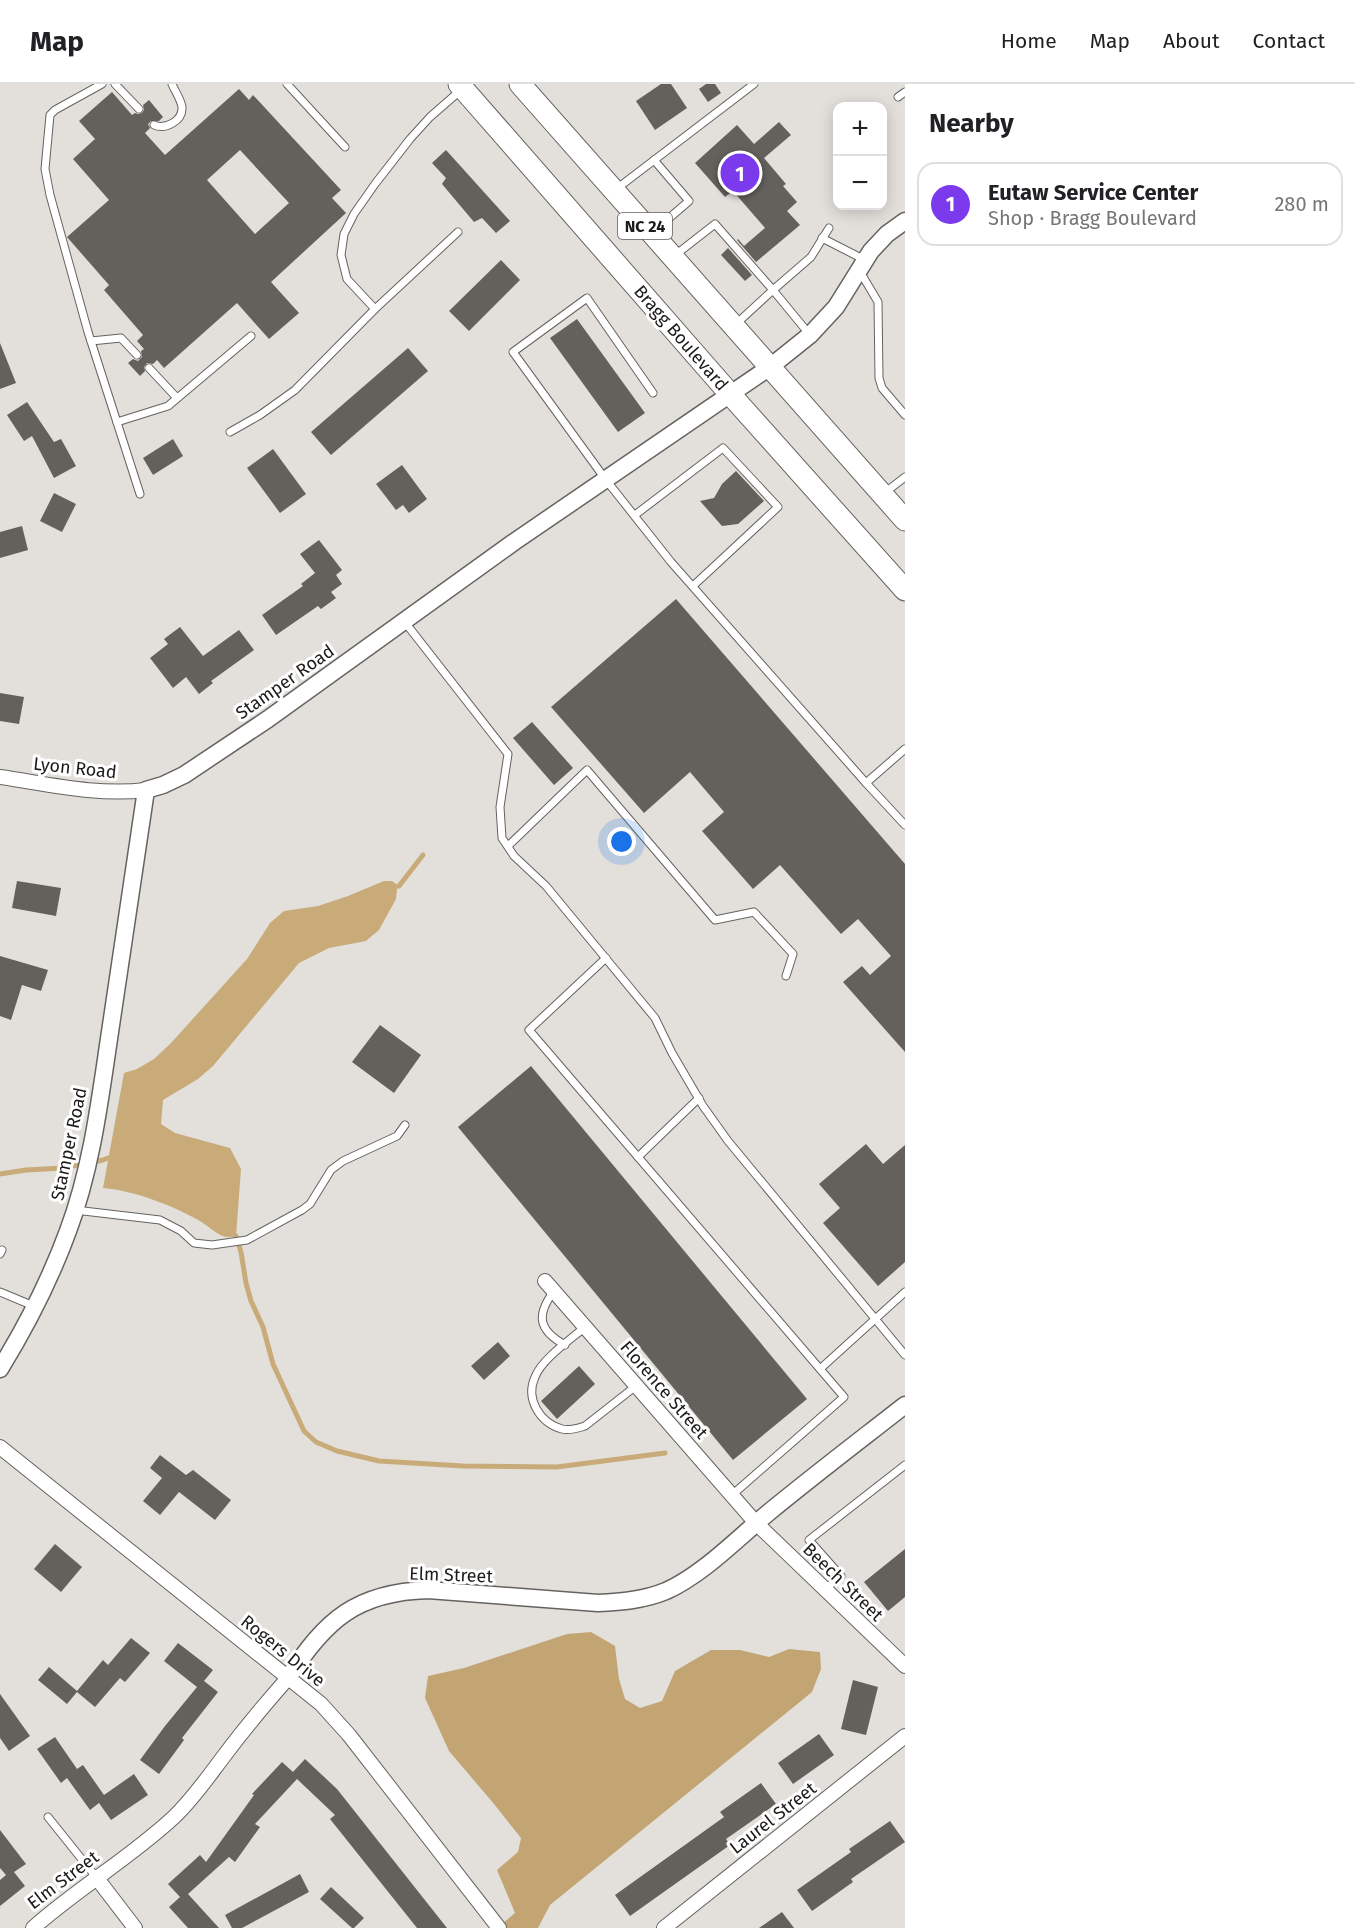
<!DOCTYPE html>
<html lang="en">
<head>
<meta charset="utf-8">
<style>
  body { margin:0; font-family:"Fira Sans",sans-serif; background:#f6f6f6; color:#202124 }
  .controls { position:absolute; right:18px; top:18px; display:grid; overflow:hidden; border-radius:12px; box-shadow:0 3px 15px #0003 }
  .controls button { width:54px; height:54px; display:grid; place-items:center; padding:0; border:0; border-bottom:2px solid #e0e0e0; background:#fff; color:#202124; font:30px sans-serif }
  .you { position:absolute; left:622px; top:758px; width:21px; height:21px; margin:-15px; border:4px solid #fff; border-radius:50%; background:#1a73e8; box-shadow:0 0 0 9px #1a73e833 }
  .badge { display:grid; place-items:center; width:39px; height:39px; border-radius:50%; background:#7c3aed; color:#fff; font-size:20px; font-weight:700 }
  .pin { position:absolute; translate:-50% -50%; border:3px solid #fff; box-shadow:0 2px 6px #0006 }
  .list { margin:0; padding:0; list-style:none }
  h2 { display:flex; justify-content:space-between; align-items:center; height:78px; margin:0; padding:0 24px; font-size:26px }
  h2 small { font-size:20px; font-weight:400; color:#757577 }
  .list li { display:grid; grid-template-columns:39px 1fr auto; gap:18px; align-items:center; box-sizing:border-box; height:84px; margin:0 12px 12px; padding:0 12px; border:2px solid #e0e0e0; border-radius:18px }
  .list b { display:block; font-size:22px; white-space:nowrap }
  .list p { margin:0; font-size:20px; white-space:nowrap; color:#757577 }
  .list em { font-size:20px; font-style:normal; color:#757577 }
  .map { position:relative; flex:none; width:905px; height:1844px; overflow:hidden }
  header { display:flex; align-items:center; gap:36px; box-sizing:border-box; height:84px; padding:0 30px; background:#fff; border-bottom:2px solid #e0e0e0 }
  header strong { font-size:28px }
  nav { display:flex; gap:33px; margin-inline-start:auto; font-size:21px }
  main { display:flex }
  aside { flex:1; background:#fff }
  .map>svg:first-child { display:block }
  .forest { fill:#c3a574 }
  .water { fill:#c9ab79 }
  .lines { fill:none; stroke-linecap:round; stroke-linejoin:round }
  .stream { stroke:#c9ab79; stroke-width:5 }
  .building { fill:#64615d; fill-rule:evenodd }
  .service-casing { stroke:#65635f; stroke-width:9 }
  .minor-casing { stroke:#65635f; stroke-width:16 }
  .tertiary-casing { stroke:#65635f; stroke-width:19 }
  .primary-casing { stroke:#65635f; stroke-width:23 }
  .service { stroke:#fff; stroke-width:7 }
  .minor { stroke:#fff; stroke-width:14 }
  .tertiary { stroke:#fff; stroke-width:16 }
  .primary { stroke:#fff; stroke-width:21 }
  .labels { text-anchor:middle; stroke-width:6; stroke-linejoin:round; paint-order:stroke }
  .shield { fill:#fff; stroke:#605f5e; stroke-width:1.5 }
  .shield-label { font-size:16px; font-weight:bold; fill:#1c1b19 }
  .street-label { font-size:18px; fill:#1c1b19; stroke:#fff }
</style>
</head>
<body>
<header>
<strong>Map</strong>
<nav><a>Home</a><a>Map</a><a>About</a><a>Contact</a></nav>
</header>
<main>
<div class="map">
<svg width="905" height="1844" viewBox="0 0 905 1844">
  <rect width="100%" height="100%" fill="#e3e0dc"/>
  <!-- forest -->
  <polygon class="forest" points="591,1548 615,1562 619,1595 625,1615 640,1624 662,1617 675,1587 711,1566 740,1566 769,1573 789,1565 820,1568 821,1585 812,1608 550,1821 538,1844 497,1844 515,1829 497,1786 518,1768 521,1754 494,1720 449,1667 425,1614 428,1592 464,1584 567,1550"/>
  <!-- water -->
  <path class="water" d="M384 797H392L399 802 397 805 396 815 379 846 366 857 329 864 299 879 213 982 198 995 163 1016 161 1040 175 1049 230 1064 241 1085 236 1152C221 1157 212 1144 200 1137 171 1121 136 1107 103 1104L124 989 137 985 154 975 171 959 247 875 270 839 284 827 318 822 348 812Z"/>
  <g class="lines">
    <!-- stream -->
    <g class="stream">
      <polyline points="399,802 423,771"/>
      <polyline points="0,1090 26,1086 63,1084 103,1076 108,1074 112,1078"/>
      <polyline points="231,1149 236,1152 241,1168 246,1199 251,1217 263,1243 273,1280 304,1347 316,1358 337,1367 379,1377 463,1382 557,1383 665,1369"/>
    </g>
  </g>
  <!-- building -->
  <g class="building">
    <polygon points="661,0 671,0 687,24 655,46 636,17"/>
    <polygon points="706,0 715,0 721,9 708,18 699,5"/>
    <path d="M239 5 249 16 253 11 341 106 332 114 346 129 271 198 299 229 269 255 237 219 164 284 157 276 153 280 147 279 144 283 145 287 140 292 128 279 133 275 138 277 142 273 141 267 144 265 137 257 143 251 104 206 109 201 67 153 109 116 73 75 95 55 79 37 112 8 132 31 135 29 138 30 142 29 144 26 143 21 149 16 163 33 159 37H151L148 40 150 44 145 49 165 71ZM240 66 289 119 255 150 207 96Z"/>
    <polygon points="779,38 791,51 764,74 786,100 783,102 797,118 787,127 800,141 756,178 737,156 738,155 744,162 765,144 733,107 725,113 695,79 737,41 754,60"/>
    <polygon points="446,66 510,137 496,149 482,134 474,138 442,100 446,94 432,79"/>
    <polygon points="728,164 752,191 745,197 721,171"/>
    <polygon points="501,176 520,196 469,247 449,227"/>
    <polygon points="577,235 645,329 618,348 550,254"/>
    <polygon points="0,259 16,299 0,305"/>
    <polygon points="408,264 428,287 331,371 311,348"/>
    <polygon points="27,318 54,358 61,355 76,382 54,394 32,352 24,357 7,331"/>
    <polygon points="173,355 183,372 153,391 143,374"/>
    <polygon points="273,365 306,410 280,429 247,384"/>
    <polygon points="402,381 427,415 409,429 403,421 396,426 376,400"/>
    <polygon points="736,387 764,417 738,440 722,442 700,417 714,414 722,400"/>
    <polygon points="54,409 76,420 62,448 40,437"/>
    <polygon points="22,442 28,466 0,474 0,448"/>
    <polygon points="319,456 342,486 336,491 342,500 331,508 336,514 321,525 318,522 276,551 262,531 303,502 301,500 315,489 300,470"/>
    <polygon points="676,515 905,780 905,968 843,898 862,882 870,891 891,872 858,835 841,850 780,781 753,805 702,747 724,728 690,688 644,729 551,623"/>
    <polygon points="180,543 203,572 239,546 254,566 211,597 213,599 199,610 186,593 173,604 150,574 168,560 164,555"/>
    <polygon points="0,609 24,613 19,640 0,637"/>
    <polygon points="532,638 573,684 554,701 513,654"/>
    <polygon points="17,797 61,804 56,832 12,824"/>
    <polygon points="0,872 48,886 41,907 22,901 11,936 0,932"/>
    <polygon points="380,941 421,971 394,1009 352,978"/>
    <polygon points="531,982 807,1315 733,1376 458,1043"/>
    <polygon points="866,1060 883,1080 905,1061 905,1178 878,1202 823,1139 840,1124 819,1100"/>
    <polygon points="498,1258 510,1272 484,1296 471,1282"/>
    <polygon points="579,1282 595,1300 557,1335 541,1317"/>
    <polygon points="160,1371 186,1391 193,1386 231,1416 215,1436 179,1408 160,1431 143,1417 162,1394 150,1384"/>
    <polygon points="55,1460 82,1483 61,1508 34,1485"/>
    <polygon points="905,1465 905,1513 888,1527 864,1498"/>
    <polygon points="131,1554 150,1569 125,1598 120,1594 95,1623 77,1608 67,1620 38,1596 49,1583 77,1607 103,1576 108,1581"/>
    <polygon points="178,1559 213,1586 204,1597 218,1608 182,1654 184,1656 159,1690 140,1676 165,1642 197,1603 164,1577"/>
    <polygon points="853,1596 878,1603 866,1651 841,1645"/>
    <polygon points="0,1610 30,1652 9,1667 0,1654"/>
    <polygon points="819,1650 834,1671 793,1700 778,1679"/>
    <polygon points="55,1653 77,1685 83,1681 104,1711 134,1690 148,1711 111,1736 99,1719 90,1726 67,1694 61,1699 37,1665"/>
    <polygon points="305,1675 337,1705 447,1844 417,1844 330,1735 335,1731 297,1695 255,1740 260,1743 235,1778 229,1773 188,1810 219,1844 188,1844 169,1823 180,1813 168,1800 200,1771 206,1778 254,1711 252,1710 282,1678 293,1688"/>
    <polygon points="761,1699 776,1720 726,1755 730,1761 630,1832 615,1811 724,1733 720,1728"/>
    <polygon points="890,1737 905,1758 851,1795 853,1798 812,1827 797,1806 851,1768 849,1765"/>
    <polygon points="0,1746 26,1780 14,1788 25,1802 0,1822 0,1796 6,1791 0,1784"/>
    <polygon points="300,1790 309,1808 242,1844 232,1844 225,1831"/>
    <polygon points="331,1803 364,1834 354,1844 352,1844 320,1815"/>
    <polygon points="782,1828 794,1844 759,1844"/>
  </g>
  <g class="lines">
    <!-- service casing -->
    <g class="service-casing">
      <g id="service">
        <polyline points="102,0 55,26 50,31 45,85 50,111 88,248 140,410"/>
        <polyline points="115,0 139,25"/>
        <polyline points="287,0 345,63"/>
        <polyline points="898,13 905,8"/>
        <path d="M154 41C165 46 183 37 182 23 181 16 175 7 172 0"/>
        <polyline points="615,106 754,0"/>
        <polyline points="458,148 375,225 347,195 341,171 344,150 354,130 375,100 410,55 430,33 461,6"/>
        <polyline points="653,148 689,117 654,76"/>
        <polyline points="822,154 865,176"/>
        <polyline points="674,172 715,140 773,206 811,173 829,144"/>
        <polyline points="859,186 878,218 879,294 882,304 905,331"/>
        <polyline points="736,240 773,206 810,251"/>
        <polyline points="91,257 121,254 137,271"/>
        <polyline points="149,284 177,314"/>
        <polyline points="653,309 587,214 513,268 606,396 671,478 866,699"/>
        <polyline points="117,338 168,322 251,252"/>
        <polyline points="230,348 260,331 295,306 375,225"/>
        <polyline points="883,410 905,393"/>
        <polyline points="635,431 723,364 778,423 693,502"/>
        <polyline points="404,537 508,670 500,723 502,754 514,772 546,802 655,934 672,969 703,1022 728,1057 905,1271"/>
        <polyline points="905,665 866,699 905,741"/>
        <polyline points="508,762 587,686 715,836 754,828 793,870 786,892"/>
        <polyline points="606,874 529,946 820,1285"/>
        <polyline points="638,1073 699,1014"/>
        <polyline points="75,1126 160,1136 181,1147 194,1159 212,1161 247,1156 302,1126 310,1120 331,1086 343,1077 397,1052 405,1041"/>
        <polyline points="0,1170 2,1166"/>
        <path d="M554 1207C536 1231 538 1246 565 1261"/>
        <polyline points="0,1208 36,1223"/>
        <path d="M585 1243C570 1256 542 1275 535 1293 525 1315 540 1339 562 1345 570 1347 578 1344 585 1342L636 1302"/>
        <polyline points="732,1411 844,1313 820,1285 905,1208"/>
        <polyline points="825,1505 841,1492 809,1456 905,1381"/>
        <polyline points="48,1733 96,1793"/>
      </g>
    </g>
    <!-- minor casing -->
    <g class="minor-casing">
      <g id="minor">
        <path d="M0 693C48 700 97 712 146 706"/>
        <polyline points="545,1197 756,1439 905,1582"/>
        <polyline points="0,1363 321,1620 349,1651 499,1844"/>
        <polyline points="96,1793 135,1844"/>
        <path d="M33 1844C78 1804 130 1774 174 1733 193 1715 208 1693 224 1672 244 1645 266 1619 288 1594"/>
        <polyline points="664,1844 905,1652"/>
      </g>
    </g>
    <!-- tertiary casing -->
    <g class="tertiary-casing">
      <g id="tertiary">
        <path d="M0 1285C27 1241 50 1196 68 1147 92 1083 100 1015 110 948 122 867 134 786 146 706L163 701 184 691 268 635 514 458 770 283 810 251 836 223 871 167 887 150 905 137"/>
        <path d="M288 1594C325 1536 357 1508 428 1506L598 1519C621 1518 644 1516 666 1507 702 1491 737 1455 768 1429 813 1392 859 1357 905 1321"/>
      </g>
    </g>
    <!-- primary casing -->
    <g class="primary-casing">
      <g id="primary">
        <polyline points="459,0 730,310 905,506"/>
        <polyline points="520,0 905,436"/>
      </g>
    </g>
    <!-- service -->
    <use href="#service" class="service"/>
    <!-- minor -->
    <use href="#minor" class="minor"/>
    <!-- tertiary -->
    <use href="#tertiary" class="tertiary"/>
    <!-- primary -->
    <use href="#primary" class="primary"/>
  </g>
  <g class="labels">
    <!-- shield labels -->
    <rect class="shield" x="618" y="129" width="54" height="26" rx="4.5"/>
    <g class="shield-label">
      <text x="645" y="148">NC 24</text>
    </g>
    <!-- street labels -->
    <g class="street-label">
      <text transform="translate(681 254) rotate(49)" y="6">Bragg Boulevard</text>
      <text transform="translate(285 598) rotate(-35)" y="6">Stamper Road</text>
      <text transform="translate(75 684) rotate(6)" y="6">Lyon Road</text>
      <text transform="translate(69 1060) rotate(-78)" y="6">Stamper Road</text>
      <text transform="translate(664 1306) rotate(49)" y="6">Florence Street</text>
      <text transform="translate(451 1491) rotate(2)" y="6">Elm Street</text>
      <text transform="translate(843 1498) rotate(44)" y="6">Beech Street</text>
      <text transform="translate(283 1567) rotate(39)" y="6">Rogers Drive</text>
      <text transform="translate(773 1734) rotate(-38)" y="6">Laurel Street</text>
      <text transform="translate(63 1796) rotate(-37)" y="6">Elm Street</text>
    </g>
  </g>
</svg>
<div class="controls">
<button>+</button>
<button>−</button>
</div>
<div class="you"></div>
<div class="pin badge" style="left:740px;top:89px">1</div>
</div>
<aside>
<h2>Nearby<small></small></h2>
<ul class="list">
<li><span class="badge">1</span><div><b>Eutaw Service Center</b><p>Shop · Bragg Boulevard</p></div><em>280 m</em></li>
</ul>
</aside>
</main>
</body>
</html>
